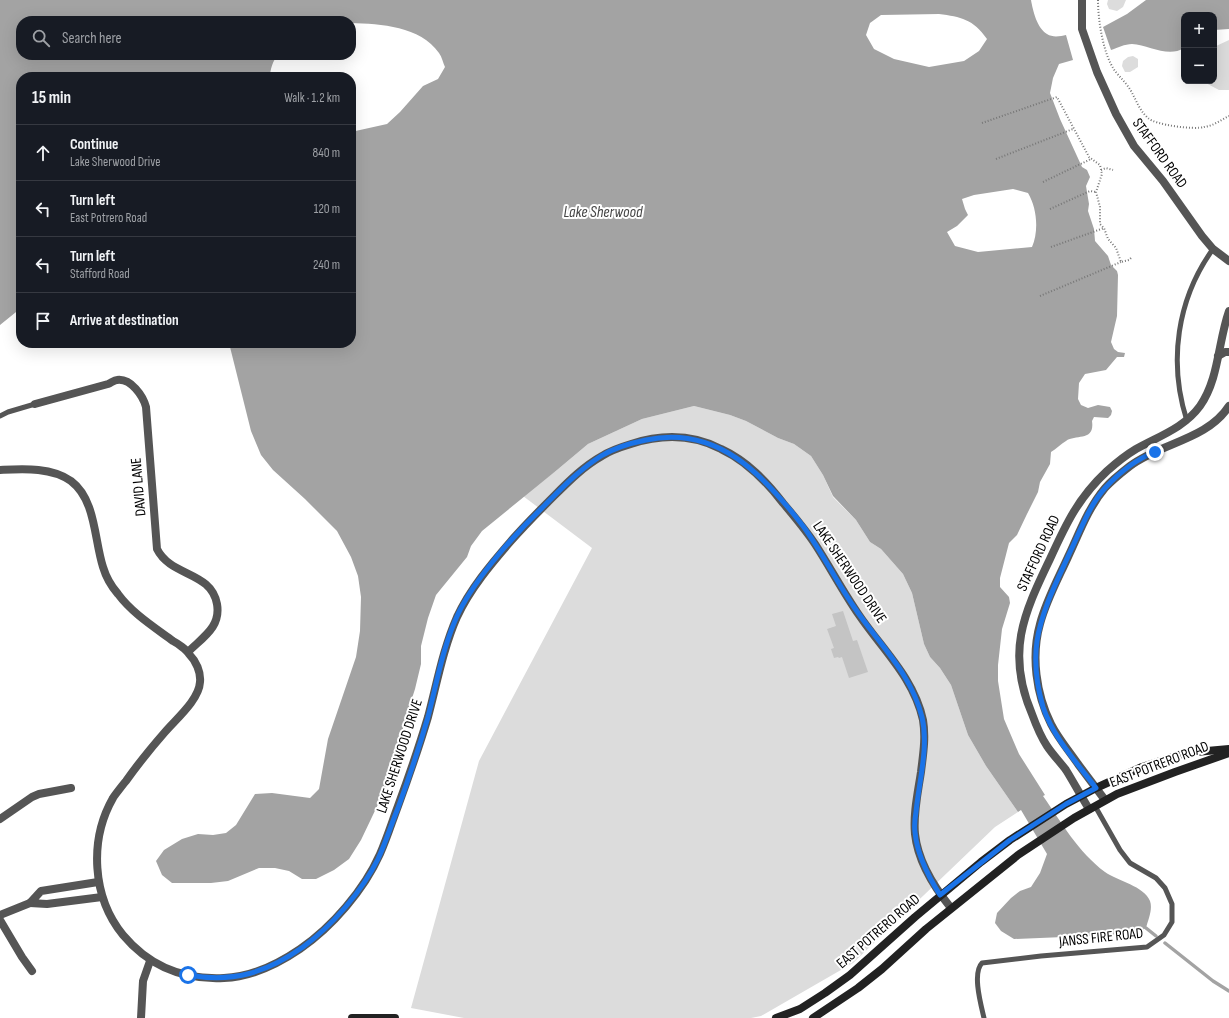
<!DOCTYPE html>
<html lang="en">
<head>
<meta charset="utf-8">
<style>
  body { margin:0; font-family:"Sofia Sans Condensed",sans-serif; background:#20242c; color:#f1f3f6 }
  .controls { position:absolute; right:12px; top:12px; display:grid; overflow:hidden; border-radius:8px; box-shadow:0 4px 16px #0002 }
  .controls button { width:36px; height:36px; display:grid; place-items:center; padding:0; border:0; border-bottom:1px solid #363941; background:#171b24; color:#f1f3f6; font:20px sans-serif }
  .stop { position:absolute; width:12px; height:12px; margin:-9px; border:3px solid #1a73e8; border-radius:50%; background:#fff }
  .stop.end { background:#1a73e8; border-color:#fff; box-shadow:0 1px 4px #0008 }
  .list { margin:0; padding:0; list-style:none }
  h2 { display:flex; justify-content:space-between; align-items:center; height:52px; margin:0; padding:0 16px; font-size:17px }
  h2 small { font-size:13px; font-weight:400; color:#9ea1a6 }
  .list li { display:grid; grid-template-columns:26px 1fr auto; gap:12px; align-items:center; box-sizing:border-box; height:56px; padding:0 16px; border-top:1px solid #363941 }
  .list b { display:block; font-size:15px; white-space:nowrap }
  .list p { margin:0; font-size:13px; white-space:nowrap; color:#9ea1a6 }
  .list em { font-size:13px; font-style:normal; color:#9ea1a6 }
  .icon { flex:none; width:22px; height:22px; fill:none; stroke:currentColor; stroke-width:2; stroke-linecap:round; stroke-linejoin:round }
  .map { position:relative; flex:none; width:1229px; height:1018px; overflow:hidden }
  .search { position:absolute; background:#171b24; box-shadow:0 4px 16px #0002; left:16px; top:16px; width:340px; height:44px; display:flex; align-items:center; gap:10px; box-sizing:border-box; padding:0 14px; border-radius:16px; color:#9ea1a6; font-size:15px }
  .panel { position:absolute; background:#171b24; box-shadow:0 4px 16px #0002; left:16px; top:72px; width:340px; height:276px; border-radius:16px }
  .map>svg:first-child { display:block }
  .green { fill:#dcdcdc }
  .water { fill:#a3a3a3; fill-rule:evenodd }
  .lines { fill:none; stroke-linecap:round; stroke-linejoin:round }
  .stream { stroke:#a3a3a3; stroke-width:3.5 }
  .building { fill:#c4c4c4 }
  .path { stroke:#777; stroke-width:2; stroke-dasharray:1 2; stroke-linecap:butt }
  .lane { stroke:#555; stroke-width:5 }
  .street { stroke:#555; stroke-width:8 }
  .secondary { stroke:#222; stroke-width:8 }
  .route { stroke:#1a73e8; stroke-width:5 }
  .labels { text-anchor:middle; stroke-width:4; stroke-linejoin:round; paint-order:stroke }
  .street-label { font-size:15px; fill:#000; stroke:#fff }
  .water-label { font-size:16px; font-style:italic; fill:#444; stroke:#fff }
</style>
</head>
<body>
<div class="map">
<svg width="1229" height="1018" viewBox="0 0 1229 1018">
  <rect width="100%" height="100%" fill="#fff"/>
  <!-- green -->
  <g class="green">
    <polygon points="1108,0 1126,0 1123,7 1117,11 1109,9 1107,4"/>
    <polygon points="1229,40 1229,90 1219,90 1202,81 1214,81 1214,47"/>
    <polygon points="1133,56 1138,59 1138,67 1130,72 1125,72 1122,66 1123,61 1128,57"/>
    <polygon points="694,406 730,415 746,421 778,438 794,444 811,456 823,475 833,497 856,520 870,542 881,549 903,574 912,593 924,644 930,657 940,668 951,685 968,735 986,766 1018,812 995,827 853,963 761,1016 751,1018 464,1018 411,1008 479,761 592,548 523,496 557,470 588,444 642,419"/>
  </g>
  <!-- water -->
  <g class="water">
    <path d="M0 0H1031C1033 11 1037 28 1047 34 1053 38 1061 36 1066 35L1073 60 1059 64 1053 78 1050 93 1060 119 1082 167 1087 170 1090 177 1086 186 1089 204 1088 211 1094 229 1095 241 1108 256 1111 265 1117 271 1118 275 1117 316 1111 342 1114 349 1118 352 1125 353 1124 357H1117L1106 370 1085 374 1079 383 1078 399 1081 405 1088 408 1098 405 1110 407 1112 411 1111 415 1108 418 1094 417 1092 421C1095 442 1076 434 1066 441 1061 444 1056 449 1051 452L1050 464 1040 482 1038 492 1027 514 1017 535 1009 543 1000 578V587L1009 597 1010 603 1002 629 998 665V681L1004 719 1019 754 1045 795 1043 796C1062 823 1078 852 1105 872 1118 881 1144 886 1150 901 1153 909 1148 920 1146 928L1135 934 1014 939 1001 931 995 923 997 913 1011 898 1020 891 1031 887 1040 873 1047 854 1021 810 1018 812 986 766 968 735 951 685 940 668 930 657 924 644 912 593 903 574 881 549 870 542 856 520 833 496 823 475 811 456 794 444 778 438 746 421 730 415 694 406 642 419 588 444 557 470 482 531 471 546 467 557 436 595 428 618 421 646V664L415 689 405 720 392 775 361 840 349 859 334 870 316 879H302L289 871 275 868H259L228 881 211 883H172L162 875 156 861 164 850 182 839 198 834 213 835 226 833 236 825 255 794 272 793 310 798 319 789 328 739 356 657 360 631 361 597 358 576 351 557 337 531 305 499 273 470 261 455 251 431 229 343H351V132L387 124 400 112 423 86 438 79 445 67C443 63 442 57 439 53 420 26 381 24 351 23V21H21V55H278C273 60 270 70 270 77H21V308L0 325ZM939 14C961 17 973 19 987 39L979 51 964 61 929 67 894 59 874 49 866 35 870 23 881 15ZM1013 189 1028 193C1037 208 1039 231 1032 247L978 252 955 246 947 232 957 226 968 215 965 209 962 199 974 195Z"/>
    <path d="M1146 0H1229V29L1214 30V15H1184V48C1168 58 1149 45 1132 44 1125 44 1117 48 1111 50L1103 27 1127 14Z"/>
  </g>
  <g class="lines">
    <!-- stream -->
    <g class="stream">
      <polyline points="1146,928 1156,936"/>
      <polyline points="1165,943 1213,981 1229,991"/>
    </g>
  </g>
  <!-- building -->
  <polygon class="building" points="843,611 853,641 857,640 868,672 849,678 842,657 839,658 838,657 834,658 831,649 834,648 827,629 836,626 832,614"/>
  <g class="lines">
    <!-- path -->
    <g class="path">
      <path d="M1098 0C1098 20 1103 54 1115 71 1119 76 1123 80 1127 85 1135 95 1137 108 1148 118 1155 125 1194 130 1204 127 1213 126 1221 120 1229 116"/>
      <polyline points="982,123 1057,97 1089,157 1100,165 1102,174 1096,192 1100,207 1100,224 1104,228 1108,239 1116,248 1121,262 1129,260 1131,258"/>
      <polyline points="996,159 1073,129"/>
      <polyline points="1101,170 1106,168 1113,170"/>
      <polyline points="1043,182 1091,159"/>
      <polyline points="1050,209 1090,191 1096,192"/>
      <polyline points="1051,247 1104,228"/>
      <polyline points="1040,296 1121,262"/>
    </g>
    <!-- lane -->
    <g class="lane">
      <polyline points="0,416 8,412 35,404"/>
      <path d="M1187 421C1168 362 1177 299 1213 249"/>
      <path d="M984 1018C981 1005 972 973 982 963L1041 956 1147 947 1164 935 1172 922V904L1165 888 1156 878 1130 863 1120 850 1095 806"/>
    </g>
    <!-- street -->
    <g class="street">
      <polyline points="1082,0 1082,29 1097,72 1116,114 1134,146 1163,181 1202,236 1213,249 1229,261"/>
      <polyline points="1218,356 1225,352 1229,352"/>
      <path d="M35 404 108 384C111 383 114 380 117 380 131 378 143 396 146 407L157 549C171 577 211 571 217 604 221 627 203 637 188 652"/>
      <path d="M0 470C23 469 51 467 71 481 96 500 94 539 103 567 106 577 111 586 118 594 132 613 154 627 173 641 177 643 187 650 189 654 196 661 201 672 200 682 199 700 176 719 165 732 151 748 138 764 126 781 125 782 114 796 113 798 89 840 92 897 123 935 149 966 184 980 224 978 252 977 278 964 300 949 332 927 364 890 380 854 387 838 392 822 398 806 409 776 419 747 428 717 437 683 443 649 457 617 470 589 491 564 511 541 525 525 539 511 554 496 569 481 584 466 602 456 611 450 621 447 631 444 662 434 692 434 721 449 747 461 766 481 783 503 794 516 805 529 815 544 830 567 843 592 859 615 882 649 914 678 923 720 926 738 923 755 921 772 918 792 913 814 915 834 918 862 934 887 951 908"/>
      <path d="M1105 800C1096 788 1087 776 1078 764 1069 751 1058 738 1051 724 1036 694 1031 656 1040 624 1046 601 1058 579 1068 557 1079 534 1088 508 1105 488 1112 480 1121 473 1130 466 1160 443 1207 440 1229 406"/>
      <path d="M1089 809C1081 796 1074 783 1066 770 1060 762 1053 755 1047 746 1041 737 1036 725 1032 714 1006 653 1023 615 1050 559 1066 524 1078 498 1107 471 1116 463 1126 455 1136 449 1159 436 1184 428 1200 406 1219 379 1218 342 1229 311"/>
      <polyline points="0,819 32,797 39,794 71,788"/>
      <polyline points="98,882 41,891 30,903 47,904 102,897"/>
      <polyline points="0,915 30,903"/>
      <polyline points="0,920 22,957 32,971"/>
      <polyline points="141,1018 143,981 150,961"/>
    </g>
    <!-- secondary -->
    <g class="secondary">
      <polyline points="352,1018 395,1018"/>
      <polyline points="776,1018 800,1009 825,993 850,975 915,917 981,862 1010,840 1066,804 1096,788 1142,767 1185,753 1229,749"/>
      <polyline points="813,1018 858,988 882,969 926,929 1018,855 1074,818 1117,794 1175,772 1229,753"/>
    </g>
  </g>
  <g class="lines">
    <!-- route -->
    <path class="route" d="M188 975C233 983 266 973 303 947 333 925 362 891 378 859 386 842 391 825 398 808 409 778 419 748 428 717 437 682 443 645 459 612 477 576 515 534 544 506 562 488 579 470 601 456 614 448 631 443 646 440 717 425 763 474 803 526 822 552 836 581 854 607 878 643 911 673 922 717 929 747 919 781 916 812 915 818 914 825 915 832 917 855 928 876 940 895L1010 840 1066 804 1096 788C1077 763 1053 737 1043 707 1037 686 1034 662 1037 641 1042 609 1058 579 1071 550 1081 529 1090 504 1106 487 1120 472 1137 459 1155 452"/>
  </g>
  <g class="labels">
    <!-- street labels -->
    <g class="street-label">
      <text transform="translate(1160 153) rotate(54)" y="5">STAFFORD ROAD</text>
      <text transform="translate(138 487) rotate(-95)" y="5">DAVID LANE</text>
      <text transform="translate(1038 553) rotate(-65)" y="5">STAFFORD ROAD</text>
      <text transform="translate(850 572) rotate(56)" y="5">LAKE SHERWOOD DRIVE</text>
      <text transform="translate(399 756) rotate(-72)" y="5">LAKE SHERWOOD DRIVE</text>
      <text transform="translate(1159 764) rotate(-21)" y="5">EAST POTRERO ROAD</text>
      <text transform="translate(878 931) rotate(-41)" y="5">EAST POTRERO ROAD</text>
      <text transform="translate(1101 937) rotate(-6)" y="5">JANSS FIRE ROAD</text>
    </g>
    <!-- water labels -->
    <g class="water-label">
      <text x="603" y="217">Lake Sherwood</text>
    </g>
  </g>
</svg>
<div class="controls">
<button>+</button>
<button>−</button>
</div>
<div class="stop" style="left:188px;top:975px"></div>
<div class="stop end" style="left:1155px;top:452px"></div>
<div class="search"><svg class="icon" aria-label="search" viewBox="0 0 24 24"><circle cx="10" cy="10" r="6"/><path d="M15 15l6 6"/></svg>Search here</div>
<section class="panel">
<h2>15 min<small>Walk · 1.2 km</small></h2>
<ul class="list">
<li><svg class="icon" aria-label="ahead" viewBox="0 0 24 24"><path d="M12 20V5M6 11l6-6 6 6"/></svg><div><b>Continue</b><p>Lake Sherwood Drive</p></div><em>840 m</em></li>
<li><svg class="icon" aria-label="left" viewBox="0 0 24 24"><path d="M17 20v-9H6M10 6l-5 5 5 5"/></svg><div><b>Turn left</b><p>East Potrero Road</p></div><em>120 m</em></li>
<li><svg class="icon" aria-label="left" viewBox="0 0 24 24"><path d="M17 20v-9H6M10 6l-5 5 5 5"/></svg><div><b>Turn left</b><p>Stafford Road</p></div><em>240 m</em></li>
<li><svg class="icon" aria-label="arrive" viewBox="0 0 24 24"><path d="M6 21V4h12l-3 4 3 4H6"/></svg><div><b>Arrive at destination</b></div></li>
</ul>
</section>
</div>
</body>
</html>
